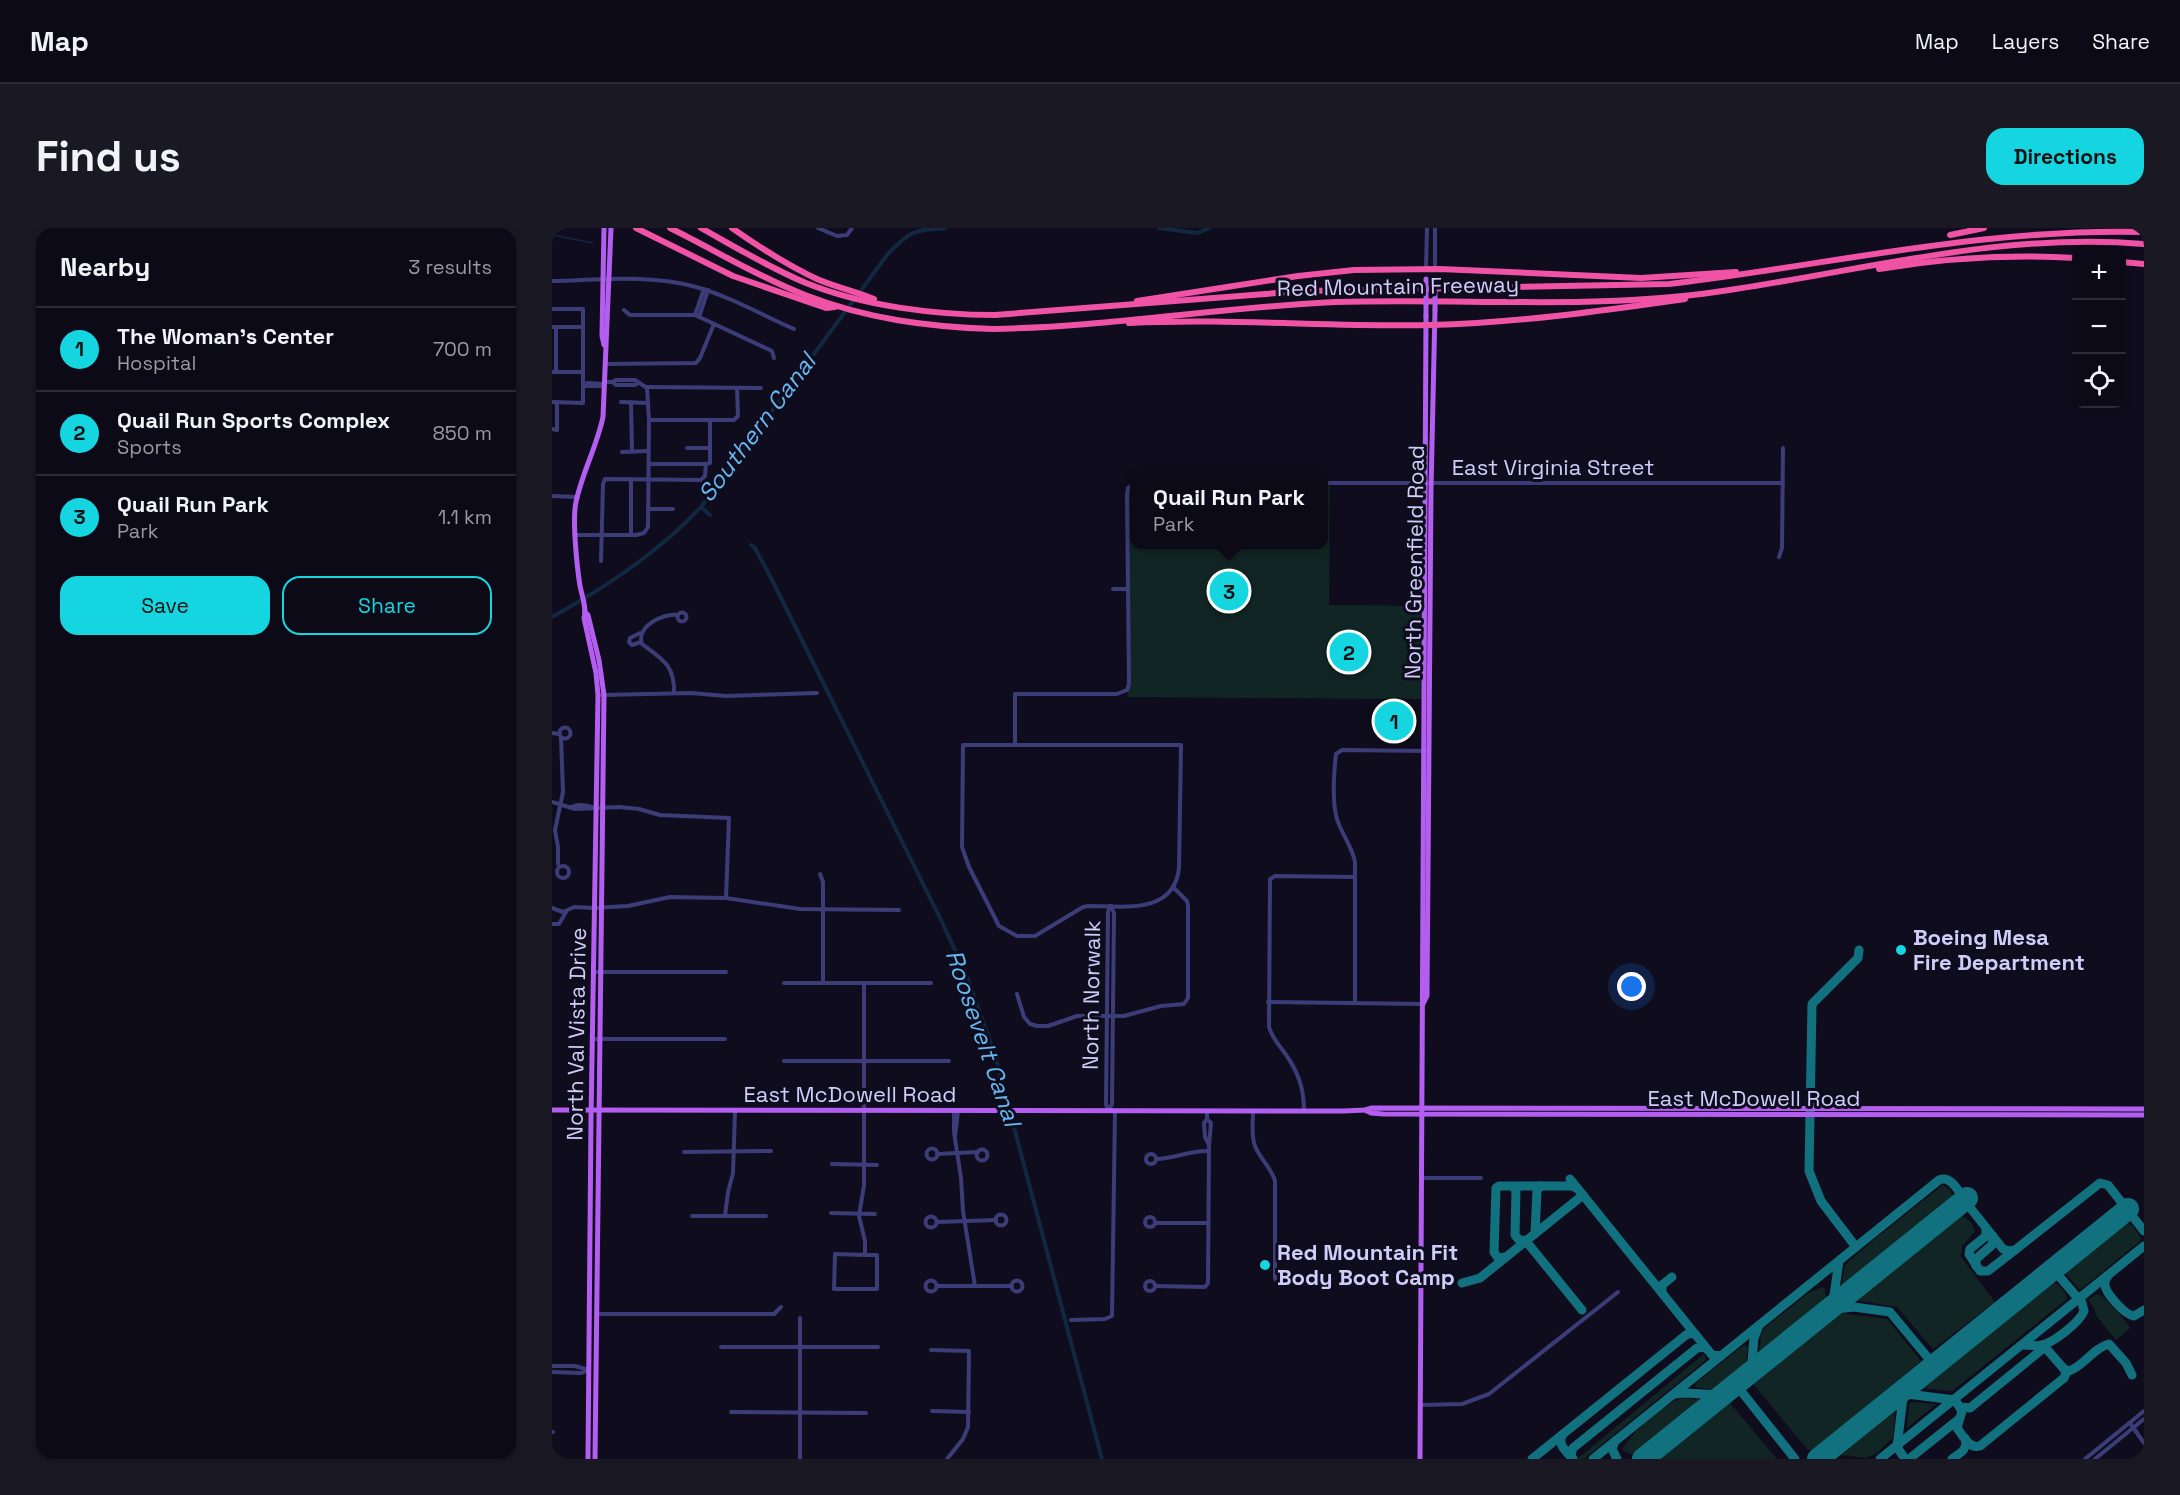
<!DOCTYPE html>
<html lang="en">
<head>
<meta charset="utf-8">
<style>
  body { margin:0; font-family:"Space Grotesk",sans-serif; background:#191823; color:#f1f3f6 }
  .controls { position:absolute; right:18px; top:18px; display:grid; overflow:hidden; border-radius:12px; box-shadow:0 3px 9px #0003 }
  .controls button { width:54px; height:54px; display:grid; place-items:center; padding:0; border:0; border-bottom:2px solid #2b2b35; background:#0b0a16; color:#f1f3f6; font:30px sans-serif }
  .you { position:absolute; left:1080px; top:759px; width:21px; height:21px; margin:-15px; border:4px solid #fff; border-radius:50%; background:#1a73e8; box-shadow:0 0 0 9px #1a73e833 }
  .badge { display:grid; place-items:center; width:39px; height:39px; border-radius:50%; background:#14d5e0; color:#111; font-size:20px; font-weight:700 }
  .pin { position:absolute; translate:-50% -50%; border:3px solid #fff; box-shadow:0 2px 6px #0006 }
  .popup { position:absolute; left:578px; top:243px; width:198px; height:78px; box-sizing:border-box; display:grid; place-content:center; border-radius:12px; background:#0b0a16; filter:drop-shadow(0 2px 4px #0005); font-size:20px; white-space:nowrap; color:#9a9aa1 }
  .popup b { font-size:22px; color:#f1f3f6 }
  .popup::after { content:''; position:absolute; left:50%; top:100%; margin-left:-12px; border:12px solid transparent; border-top-color:#0b0a16 }
  .list { margin:0; padding:0; list-style:none }
  h2 { display:flex; justify-content:space-between; align-items:center; height:78px; margin:0; padding:0 24px; font-size:26px }
  h2 small { font-size:20px; font-weight:400; color:#9a9aa1 }
  .list li { display:grid; grid-template-columns:39px 1fr auto; gap:18px; align-items:center; box-sizing:border-box; height:84px; padding:0 24px; border-top:2px solid #2b2b35 }
  .list b { display:block; font-size:22px; white-space:nowrap }
  .list p { margin:0; font-size:20px; white-space:nowrap; color:#9a9aa1 }
  .list em { font-size:20px; font-style:normal; color:#9a9aa1 }
  .actions { display:flex; gap:12px; padding:18px 24px }
  .actions a { flex:1; padding:14px 0; border:2px solid #14d5e0; border-radius:18px; text-align:center; font-size:21px; color:#14d5e0 }
  .actions .main { background:#14d5e0; color:#111 }
  .icon { flex:none; width:33px; height:33px; fill:none; stroke:currentColor; stroke-width:2; stroke-linecap:round; stroke-linejoin:round }
  .map { position:relative; flex:none; width:1592px; height:1231px; overflow:hidden; border-radius:18px }
  header { display:flex; align-items:center; gap:36px; box-sizing:border-box; height:84px; padding:0 30px; background:#0b0a16; border-bottom:2px solid #2b2b35 }
  header strong { font-size:28px }
  nav { display:flex; gap:33px; margin-inline-start:auto; font-size:21px }
  .intro { display:flex; align-items:center; justify-content:space-between; box-sizing:border-box; height:144px; padding:0 36px }
  h1 { margin:0; font-size:42px }
  .button { padding:15px 27px; border-radius:18px; background:#14d5e0; color:#111; font-size:21px; font-weight:700 }
  main { display:flex; gap:36px; padding:0 36px }
  aside { flex:1; background:#0b0a16; border-radius:18px; box-shadow:0 3px 9px #0003 }
  .map>svg:first-child { display:block }
  .green { fill:#112624 }
  .lines { fill:none; stroke-linecap:round; stroke-linejoin:round }
  .stream { stroke:#122741; stroke-width:1.5 }
  .canal { stroke:#122741; stroke-width:4 }
  .taxiway { stroke:#12717e; stroke-width:9 }
  .runway { stroke:#12717e; stroke-width:22 }
  .minor { stroke:#3c3d78; stroke-width:4 }
  .major { stroke:#b35ef1; stroke-width:5 }
  .highway { stroke:#f053a6; stroke-width:6 }
  .major-bridge { stroke:#b35ef1; stroke-width:5 }
  .poi-dot { fill:#14d5e0; stroke:#0f0d1d; stroke-width:2 }
  .labels { text-anchor:middle; stroke-width:6; stroke-linejoin:round; paint-order:stroke }
  .street-label { font-size:22px; fill:#d0cdfb; stroke:#0f0d1d }
  .poi-label { font-size:22px; font-weight:bold; fill:#d0cdfb; stroke:#0f0d1d; text-anchor:start }
  .water-label { font-size:24px; font-style:italic; fill:#65b7f1; stroke:#0f0d1d }
</style>
</head>
<body>
<header>
<strong>Map</strong>
<nav><a>Map</a><a>Layers</a><a>Share</a></nav>
</header>
<div class="intro"><h1>Find us</h1><a class="button">Directions</a></div>
<main>
<aside>
<h2>Nearby<small>3 results</small></h2>
<ul class="list">
<li><span class="badge">1</span><div><b>The Woman's Center</b><p>Hospital</p></div><em>700 m</em></li>
<li><span class="badge">2</span><div><b>Quail Run Sports Complex</b><p>Sports</p></div><em>850 m</em></li>
<li><span class="badge">3</span><div><b>Quail Run Park</b><p>Park</p></div><em>1.1 km</em></li>
</ul>
<div class="actions"><a class="main">Save</a><a>Share</a></div>
</aside>
<div class="map">
<svg width="1592" height="1231" viewBox="0 0 1592 1231">
  <rect width="100%" height="100%" fill="#0f0d1d"/>
  <!-- green -->
  <g class="green">
    <polygon points="772,255 778,255 777,377 872,378 871,471 575,469 577,456 576,260 582,256 582,316 771,316"/>
    <polygon points="1391,957 1398,962 1401,968 1399,972 1289,1060 1293,1037 1324,1010"/>
    <polygon points="1410,988 1419,994 1423,1003 1410,1018 1409,1029 1443,1074 1381,1121 1345,1079 1302,1072 1400,992"/>
    <polygon points="1573,996 1580,997 1589,1010 1588,1013 1528,1062 1513,1045"/>
    <path d="M1500 1055H1503C1508 1058 1515 1065 1515 1071L1400 1163 1370 1160Z"/>
    <polygon points="1270,1059 1273,1061 1274,1073 1207,1125 1209,1107 1213,1100 1255,1066"/>
    <path d="M1545 1066 1549 1067C1556 1074 1575 1093 1578 1100L1564 1112 1544 1087 1543 1081 1536 1072Z"/>
    <polygon points="1286,1085 1335,1091 1369,1133 1261,1222 1256,1222 1202,1157 1202,1153"/>
    <polygon points="1192,1117 1196,1119 1193,1138 1163,1162 1143,1159 1144,1155"/>
    <polygon points="1152,1126 1154,1132 1032,1231 1025,1231"/>
    <path d="M1131 1170 1147 1172 1148 1174 1084 1226H1079L1070 1222C1076 1208 1115 1173 1131 1170Z"/>
    <polygon points="1177,1174 1225,1231 1104,1231 1174,1175"/>
    <polygon points="1359,1174 1384,1176 1355,1200 1357,1177"/>
    <polygon points="1341,1183 1343,1185 1341,1209 1325,1225 1314,1230 1289,1227"/>
  </g>
  <g class="lines">
    <!-- stream -->
    <polyline class="stream" points="0,7 41,15"/>
    <!-- canal -->
    <g class="canal">
      <polyline points="607,0 645,5 658,0"/>
      <polyline points="149,279 158,287"/>
      <polyline points="199,317 203,320 219,350 389,692 413,744 442,824 550,1231"/>
      <path d="M0 389C53 360 107 324 149 279L335 27C358 3 361 2 394 0"/>
    </g>
    <!-- taxiway -->
    <g class="taxiway">
      <polyline points="1018,951 1160,1127 1169,1128"/>
      <polyline points="960,958 964,962 963,1007 968,1013 975,1012"/>
      <polyline points="1412,972 1451,1021 1457,1023 1463,1022 1548,955 1556,957 1592,1003"/>
      <polyline points="1434,1000 1434,1008 1418,1021 1417,1026 1428,1043 1436,1043 1463,1022"/>
      <polyline points="983,1006 985,962 989,958"/>
      <polyline points="974,1013 1030,1082"/>
      <polyline points="1304,1019 1269,973 1257,943 1260,776 1306,730 1307,722"/>
      <polyline points="954,1029 946,1030 942,1024 944,960 947,958 1020,958 1026,961"/>
      <polyline points="1424,1038 1424,1031 1440,1017 1441,1008"/>
      <path d="M1556 1048C1554 1051 1552 1052 1553 1057 1554 1066 1573 1087 1582 1088L1592 1082"/>
      <polyline points="910,1055 928,1050 1031,967"/>
      <polyline points="1110,1065 1110,1057 1120,1049"/>
      <polyline points="1276,1082 1302,1079 1338,1084 1382,1137"/>
      <polyline points="1276,1082 1281,1074 1287,1033"/>
      <path d="M1471 1117 1492 1118 1512 1141 1517 1143C1532 1138 1541 1120 1557 1116L1574 1135 1580 1147"/>
      <path d="M1489 1117C1500 1116 1528 1094 1532 1083L1530 1075 1501 1041"/>
      <polyline points="1199,1144 1202,1110 1206,1100"/>
      <polyline points="1193,1149 1189,1154 1189,1163 1243,1231"/>
      <polyline points="1352,1161 1345,1219 1353,1231"/>
      <path d="M1347 1165 1403 1172 1410 1183 1405 1200C1411 1208 1417 1221 1428 1218L1512 1150 1514 1145 1512 1141"/>
      <polyline points="1123,1166 1132,1165 1171,1167"/>
      <polyline points="1409,1179 1418,1180 1493,1119"/>
      <path d="M1011 1206C1004 1216 1015 1224 1021 1231"/>
      <polyline points="1063,1213 1060,1221 1065,1231"/>
      <polyline points="980,1231 1134,1107 1139,1105 1144,1107"/>
      <polyline points="1020,1231 1019,1226 1021,1220 1145,1120 1152,1119 1156,1122"/>
      <path d="M1041 1231 1387 952C1399 947 1406 963 1413 972"/>
      <polyline points="1328,1231 1592,1018"/>
      <polyline points="1357,1231 1407,1191"/>
      <path d="M1400 1231C1408 1225 1417 1221 1413 1210"/>
    </g>
    <!-- runway -->
    <g class="runway">
      <polyline points="1091,1231 1415,970"/>
      <polyline points="1266,1231 1576,981"/>
    </g>
    <!-- minor -->
    <g class="minor">
      <polyline points="266,0 285,8 295,7 300,0"/>
      <polyline points="874,41 875,0"/>
      <polyline points="883,41 883,0"/>
      <path d="M0 53C47 52 98 46 144 59 177 68 210 87 242 101"/>
      <polyline points="0,81 31,81 31,175 0,174"/>
      <polyline points="72,82 78,87 143,87 220,123 222,130"/>
      <polyline points="143,87 152,61"/>
      <polyline points="147,89 156,62"/>
      <polyline points="0,99 31,99"/>
      <polyline points="4,99 4,144"/>
      <polyline points="53,136 144,135 148,130 162,96"/>
      <polyline points="0,144 31,144"/>
      <polyline points="53,154 61,154 64,157 83,157 86,155"/>
      <polyline points="35,155 52,156"/>
      <polyline points="31,158 53,158"/>
      <polyline points="95,159 209,160"/>
      <polyline points="69,174 96,175"/>
      <polyline points="79,174 80,223"/>
      <polyline points="97,192 182,192 186,188 185,160"/>
      <polyline points="0,201 5,202 5,174"/>
      <polyline points="135,220 158,220"/>
      <polyline points="70,224 97,223"/>
      <polyline points="154,236 158,235 158,192"/>
      <polyline points="79,251 79,307"/>
      <polyline points="771,255 1231,255"/>
      <polyline points="0,268 26,269"/>
      <polyline points="96,281 121,281"/>
      <polyline points="24,307 84,307 92,305 96,299 97,192 95,160 83,152 64,152 61,154"/>
      <polyline points="1227,329 1230,320 1231,220"/>
      <polyline points="49,333 51,256 53,251 149,252 153,248 154,236 97,236"/>
      <polyline points="561,361 576,361"/>
      <circle cx="130" cy="389" r="4.5"/>
      <polyline points="88,405 78,410 77,414 80,417 89,414"/>
      <path d="M122 465C123 437 110 431 90 416 84 399 110 385 126 387"/>
      <polyline points="50,467 139,465 174,468 265,465"/>
      <circle cx="13" cy="505" r="5.5"/>
      <polyline points="0,505 7,506"/>
      <path d="M411 517H629L627 640C622 687 571 678 537 678L531 679 483 708H465L447 698 417 639 410 619Z"/>
      <polyline points="463,517 463,466 565,466 575,462 577,456 575,267 576,260 582,256"/>
      <polyline points="0,574 23,581 67,579 87,581 108,587 177,590 174,670"/>
      <path d="M19 579C26 576 35 577 43 580"/>
      <polyline points="6,636 6,619 3,602 11,564 9,509"/>
      <circle cx="11" cy="644" r="6"/>
      <polyline points="268,646 271,654 271,755"/>
      <polyline points="0,680 11,684 22,679 42,680 76,678 118,669 174,670 248,681 347,682"/>
      <polyline points="0,696 7,696 14,684"/>
      <polyline points="41,744 174,744"/>
      <polyline points="232,755 379,755"/>
      <polyline points="312,755 312,957 307,988 313,1013 313,1027 325,1027 325,1061 282,1061 283,1026 313,1027"/>
      <polyline points="465,766 472,789 478,796 485,798 496,798 525,788 572,788 609,778 632,776 636,770 636,678 635,673 621,659"/>
      <polyline points="716,774 871,776"/>
      <path d="M803 775V634C800 618 790 607 785 591 780 574 782 544 784 526L790 522 874 523"/>
      <polyline points="41,811 173,811"/>
      <polyline points="232,833 397,833"/>
      <polyline points="556,882 554,876 556,684 558,678"/>
      <polyline points="557,882 560,876 562,685 559,678"/>
      <polyline points="402,883 402,904 409,950 411,983 423,1058"/>
      <path d="M701 883C701 894 699 908 703 918 708 931 719 939 723 953V1050L725 1054 731 1056H765"/>
      <path d="M752 883C752 860 746 843 732 824 726 816 720 809 717 799L718 651 723 648 803 649"/>
      <polyline points="655,891 659,895 657,917 653,909 652,895 655,891 655,883"/>
      <polyline points="403,909 406,883"/>
      <circle cx="380" cy="926" r="5.5"/>
      <circle cx="430" cy="927" r="5.5"/>
      <polyline points="132,924 219,923"/>
      <circle cx="599" cy="931" r="5"/>
      <polyline points="385,926 426,924"/>
      <path d="M604 931C622 931 638 922 657 923"/>
      <polyline points="280,936 325,937"/>
      <polyline points="869,950 929,950"/>
      <polyline points="279,985 323,986"/>
      <circle cx="449" cy="992" r="5.5"/>
      <polyline points="140,988 214,988"/>
      <polyline points="173,988 176,964 181,945 183,883"/>
      <circle cx="379" cy="994" r="5.5"/>
      <circle cx="598" cy="994" r="5"/>
      <polyline points="385,994 444,992"/>
      <polyline points="603,995 656,995"/>
      <circle cx="465" cy="1058" r="5.5"/>
      <circle cx="379" cy="1058" r="5.5"/>
      <circle cx="598" cy="1058" r="5"/>
      <polyline points="385,1058 460,1058"/>
      <polyline points="603,1058 653,1059 656,1055 657,917"/>
      <polyline points="45,1086 222,1086 229,1079"/>
      <polyline points="519,1092 553,1091 560,1088 563,883"/>
      <polyline points="169,1119 326,1119"/>
      <polyline points="379,1122 417,1123 416,1199 411,1211 395,1231"/>
      <polyline points="0,1138 23,1138 37,1142"/>
      <polyline points="0,1144 29,1145 37,1142"/>
      <polyline points="868,1177 910,1176 937,1166 1066,1064"/>
      <polyline points="380,1183 417,1184"/>
      <polyline points="179,1184 314,1185"/>
      <polyline points="1578,1195 1592,1215"/>
      <polyline points="0,1204 1,1204"/>
      <polyline points="248,1231 248,1090"/>
      <polyline points="1533,1231 1592,1183"/>
      <polyline points="1543,1231 1592,1191"/>
    </g>
    <!-- major -->
    <g class="major">
      <polyline points="52,0 50,108 52,117"/>
      <polyline points="33,384 36,387 47,432 52,467 43,1231"/>
      <polyline points="871,776 875,768 879,261 883,82"/>
      <polyline points="0,882 792,883 813,882 820,880 1592,881"/>
      <polyline points="813,882 819,885 831,886 1592,887"/>
      <path d="M36 1231 39 891 46 467 44 445 32 390C35 380 30 368 28 358 25 339 20 291 24 274 30 245 45 218 51 189L59 0"/>
      <polyline points="868,1231 874,88"/>
    </g>
    <!-- highway -->
    <g class="highway">
      <polyline points="84,0 181,48 274,80 283,79"/>
      <path d="M118 0C163 22 206 49 253 67 315 91 376 99 441 101 556 99 669 79 783 74 905 70 1028 81 1149 66 1297 47 1441 3 1592 16"/>
      <path d="M149 0C183 19 218 40 254 55 311 78 383 87 443 87L751 63 1117 56C1278 37 1428 0 1592 4"/>
      <path d="M180 0C207 19 235 37 265 51 283 59 303 63 322 71"/>
      <polyline points="1398,7 1432,0"/>
      <polyline points="1570,34 1592,36"/>
      <path d="M1327 41C1393 30 1457 26 1524 30"/>
      <polyline points="585,73 746,48 802,42 888,41 1089,50 1184,44"/>
      <path d="M577 95C678 90 778 99 879 97 964 95 1049 83 1133 71"/>
    </g>
    <!-- major-bridge -->
    <g class="major-bridge">
      <polyline points="883,50 883,82"/>
      <polyline points="874,88 874,51"/>
    </g>
  </g>
  <!-- markers -->
  <g class="poi-dot">
    <circle cx="1349" cy="722" r="6"/>
    <circle cx="713" cy="1037" r="6"/>
  </g>
  <g class="labels">
    <!-- street labels -->
    <g class="street-label">
      <text transform="translate(846 58) rotate(-1)" y="8">Red Mountain Freeway</text>
      <text x="1001" y="247">East Virginia Street</text>
      <text transform="translate(862 334) rotate(-89)" y="8">North Greenfield Road</text>
      <text transform="translate(539 767) rotate(-89)" y="8">North Norwalk</text>
      <text transform="translate(24 806) rotate(-89)" y="8">North Val Vista Drive</text>
      <text x="298" y="874">East McDowell Road</text>
      <text x="1202" y="878">East McDowell Road</text>
    </g>
    <!-- poi labels -->
    <g class="poi-label">
      <text x="1361" y="717">Boeing Mesa<tspan x="1361" dy="25">Fire Department</tspan></text>
      <text x="725" y="1032">Red Mountain Fit<tspan x="725" dy="25">Body Boot Camp</tspan></text>
    </g>
    <!-- water labels -->
    <g class="water-label">
      <text transform="translate(205 200) rotate(-53)" y="8">Southern Canal</text>
      <text transform="translate(431 810) rotate(71)" y="8">Roosevelt Canal</text>
    </g>
  </g>
</svg>
<div class="controls">
<button>+</button>
<button>−</button>
<button><svg class="icon" aria-label="locate" viewBox="0 0 24 24"><circle cx="12" cy="12" r="6"/><path d="M12 2v4M12 18v4M2 12h4M18 12h4"/></svg></button>
</div>
<div class="you"></div>
<div class="pin badge" style="left:842px;top:493px">1</div>
<div class="pin badge" style="left:797px;top:424px">2</div>
<div class="pin badge" style="left:677px;top:363px">3</div>
<div class="popup"><b>Quail Run Park</b>Park</div>
</div>
</main>
</body>
</html>
